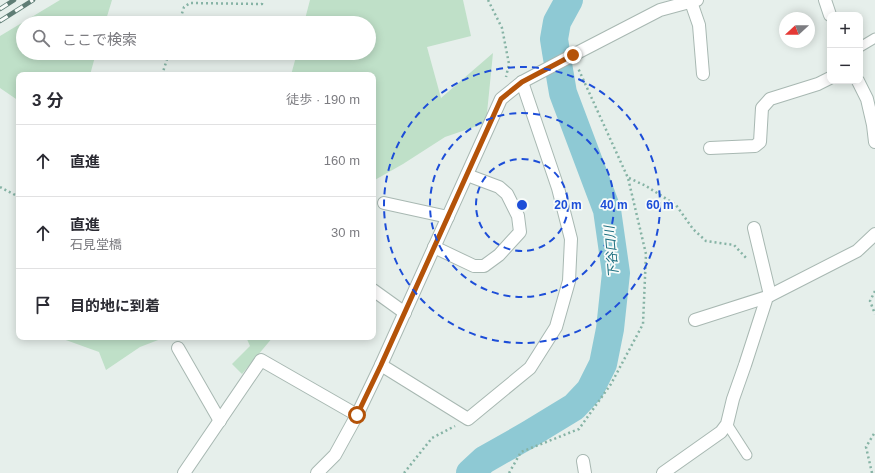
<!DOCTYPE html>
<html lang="ja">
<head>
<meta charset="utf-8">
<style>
  body { margin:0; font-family:Helvetica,"Noto Sans JP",sans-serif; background:#f7f7f7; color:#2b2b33 }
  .controls { position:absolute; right:12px; top:12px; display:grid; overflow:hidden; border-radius:8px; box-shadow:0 2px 10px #0003 }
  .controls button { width:36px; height:36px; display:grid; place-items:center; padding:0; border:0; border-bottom:1px solid #e1e1e2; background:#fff; color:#2b2b33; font:20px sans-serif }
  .compass { position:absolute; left:779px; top:12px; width:36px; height:36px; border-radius:50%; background:#fff; box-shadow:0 2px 10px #0003; rotate:249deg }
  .stop { position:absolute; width:12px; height:12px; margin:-9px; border:3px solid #b45309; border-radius:50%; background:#fff }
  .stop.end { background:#b45309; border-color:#fff; box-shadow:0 1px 4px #0008 }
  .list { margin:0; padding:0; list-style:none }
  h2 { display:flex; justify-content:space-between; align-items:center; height:52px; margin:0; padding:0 16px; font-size:17px }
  h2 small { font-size:13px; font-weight:400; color:#7c7c81 }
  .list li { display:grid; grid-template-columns:26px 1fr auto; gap:12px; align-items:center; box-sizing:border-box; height:72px; padding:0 16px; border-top:1px solid #e1e1e2 }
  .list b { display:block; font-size:15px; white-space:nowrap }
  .list p { margin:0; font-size:13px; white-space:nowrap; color:#7c7c81 }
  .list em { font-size:13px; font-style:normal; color:#7c7c81 }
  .icon { flex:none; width:22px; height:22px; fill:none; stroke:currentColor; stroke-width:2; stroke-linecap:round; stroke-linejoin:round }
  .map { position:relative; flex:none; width:875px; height:473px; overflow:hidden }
  .search { position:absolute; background:#fff; box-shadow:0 2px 10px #0003; left:16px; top:16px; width:360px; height:44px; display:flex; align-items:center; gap:10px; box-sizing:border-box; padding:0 14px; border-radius:22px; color:#7c7c81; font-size:15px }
  .panel { position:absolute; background:#fff; box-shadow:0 2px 10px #0003; left:16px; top:72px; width:360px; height:268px; border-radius:8px }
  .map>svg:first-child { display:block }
  .green { fill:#bfe0c8 }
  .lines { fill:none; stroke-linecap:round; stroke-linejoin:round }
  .river { stroke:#8ec9d4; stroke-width:28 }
  .service-casing { stroke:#a8b8b2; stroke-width:11 }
  .minor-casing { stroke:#a8b8b2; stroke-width:14 }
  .path { stroke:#86b3a5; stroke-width:2.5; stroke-dasharray:2 3; stroke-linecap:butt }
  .service { stroke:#fff; stroke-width:9 }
  .minor { stroke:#fff; stroke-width:12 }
  .rail-casing { stroke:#5f7d75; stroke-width:4.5 }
  .rail { stroke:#f7fbf9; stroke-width:3; stroke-dasharray:9; stroke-linecap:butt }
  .route { stroke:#b45309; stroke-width:5 }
  .ring { fill:none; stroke:#1d4ed8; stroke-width:2; stroke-dasharray:7 5 }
  .labels { text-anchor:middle; stroke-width:3.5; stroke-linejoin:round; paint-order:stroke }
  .water-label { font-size:13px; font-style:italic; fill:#1c6f80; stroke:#f7fbf9 }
  .centre { fill:#1d4ed8; stroke:#f7fbf9; stroke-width:2 }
  .ring-label { font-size:12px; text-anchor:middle; font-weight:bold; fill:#1d4ed8; stroke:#f7fbf9; stroke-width:3.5; stroke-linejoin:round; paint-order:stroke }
</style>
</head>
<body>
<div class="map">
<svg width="875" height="473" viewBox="0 0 875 473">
  <rect width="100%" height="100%" fill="#e6efeb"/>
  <!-- green -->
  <g class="green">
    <polygon points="60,0 112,0 105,23 23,23 23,53 96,53 90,75 19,75 19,101 0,88 0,36"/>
    <polygon points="310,0 463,0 471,36 427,47 441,98 493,53 486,123 445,137 403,164 373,181 373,75 291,75 297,53 369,53 369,23 304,23"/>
    <polygon points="62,337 166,337 140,347 106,370 99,352 63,339"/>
    <polygon points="246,337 273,337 242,374 232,364 250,346"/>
  </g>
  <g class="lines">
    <!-- river -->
    <polyline class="river" points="470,473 484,460 528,435 574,407 590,390 603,364 610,329 616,273 607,210 563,93 556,52 554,39 557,22 569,0"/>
    <!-- service casing -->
    <g class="service-casing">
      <g id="service">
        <polyline points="860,47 875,38"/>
        <polyline points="727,424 747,455"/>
      </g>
    </g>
    <!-- minor casing -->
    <g class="minor-casing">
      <g id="minor">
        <polyline points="825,0 830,15"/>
        <polyline points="691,2 699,25 703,74"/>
        <polyline points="858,81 867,99 873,125 875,142"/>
        <polyline points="710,148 755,146 760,142 762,108 770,99 818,84 830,78"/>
        <polyline points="384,203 448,217"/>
        <polyline points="754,228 770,295"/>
        <polyline points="434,247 474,266 484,266 499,255 520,232 518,216 507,194 499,187 467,175"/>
        <polyline points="373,290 405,313"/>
        <polyline points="695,320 767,297"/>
        <polyline points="178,348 220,421"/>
        <polyline points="381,365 468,419 530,368 556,327 569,281 571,239 558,188 522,82"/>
        <polyline points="583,461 585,473"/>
        <polyline points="184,473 261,360 357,415"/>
        <polyline points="317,473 335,455 357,415 381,365 501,99 522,82 573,55 660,10 697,0"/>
        <polyline points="663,473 721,432 727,424 733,399 745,365 767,297 857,251 875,234"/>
      </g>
    </g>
    <!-- path -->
    <g class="path">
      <polyline points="488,0 502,28 509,64 506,77"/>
      <polyline points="179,23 184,7 190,3 262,4 262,0"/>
      <polyline points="162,75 169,53"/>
      <polyline points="629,178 646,186 676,205 693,229 706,241 734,245 747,259"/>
      <polyline points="0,187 17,196 19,194"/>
      <polyline points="875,291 870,301 875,314"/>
      <polyline points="404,473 432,438 455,426"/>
      <polyline points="509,473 521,452 579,429 611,384 643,324 646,254 628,178 578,68"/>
      <polyline points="872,473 866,447 875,432"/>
    </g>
    <!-- service -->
    <use href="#service" class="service"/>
    <!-- minor -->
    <use href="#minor" class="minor"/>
    <!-- rail casing -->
    <g class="rail-casing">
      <g id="rail">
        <polyline points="0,9 14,0"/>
        <polyline points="0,21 33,0"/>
      </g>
    </g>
    <!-- rail -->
    <use href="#rail" class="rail"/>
  </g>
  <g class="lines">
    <!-- route -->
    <polyline class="route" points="357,415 381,365 501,99 522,82 573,55"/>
  </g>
  <!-- distance rings -->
  <g class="ring">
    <circle cx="522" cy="205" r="46"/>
    <circle cx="522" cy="205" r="92"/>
    <circle cx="522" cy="205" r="138"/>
  </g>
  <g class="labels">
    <!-- water labels -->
    <g class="water-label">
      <text transform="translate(611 252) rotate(-95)" y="5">下谷口川</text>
    </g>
  </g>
  <circle cx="522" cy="205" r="6" class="centre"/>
  <g class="ring-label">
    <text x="568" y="209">20 m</text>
    <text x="614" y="209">40 m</text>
    <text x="660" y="209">60 m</text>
  </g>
</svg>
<div class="controls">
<button>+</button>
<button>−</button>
</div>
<svg class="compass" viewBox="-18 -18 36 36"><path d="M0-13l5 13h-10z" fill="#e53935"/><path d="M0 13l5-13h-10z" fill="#7c7c81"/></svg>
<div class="stop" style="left:357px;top:415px"></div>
<div class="stop end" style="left:573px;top:55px"></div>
<div class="search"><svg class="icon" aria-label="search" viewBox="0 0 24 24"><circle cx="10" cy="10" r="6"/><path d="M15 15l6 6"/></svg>ここで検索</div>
<section class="panel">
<h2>3 分<small>徒歩 · 190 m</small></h2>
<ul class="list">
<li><svg class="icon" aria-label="ahead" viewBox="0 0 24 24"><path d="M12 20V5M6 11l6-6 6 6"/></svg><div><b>直進</b></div><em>160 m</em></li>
<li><svg class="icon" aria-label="ahead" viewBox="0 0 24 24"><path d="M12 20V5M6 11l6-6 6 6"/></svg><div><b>直進</b><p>石見堂橋</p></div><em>30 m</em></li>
<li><svg class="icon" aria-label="arrive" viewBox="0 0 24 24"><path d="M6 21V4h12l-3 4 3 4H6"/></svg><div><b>目的地に到着</b></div></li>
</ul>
</section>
</div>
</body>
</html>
